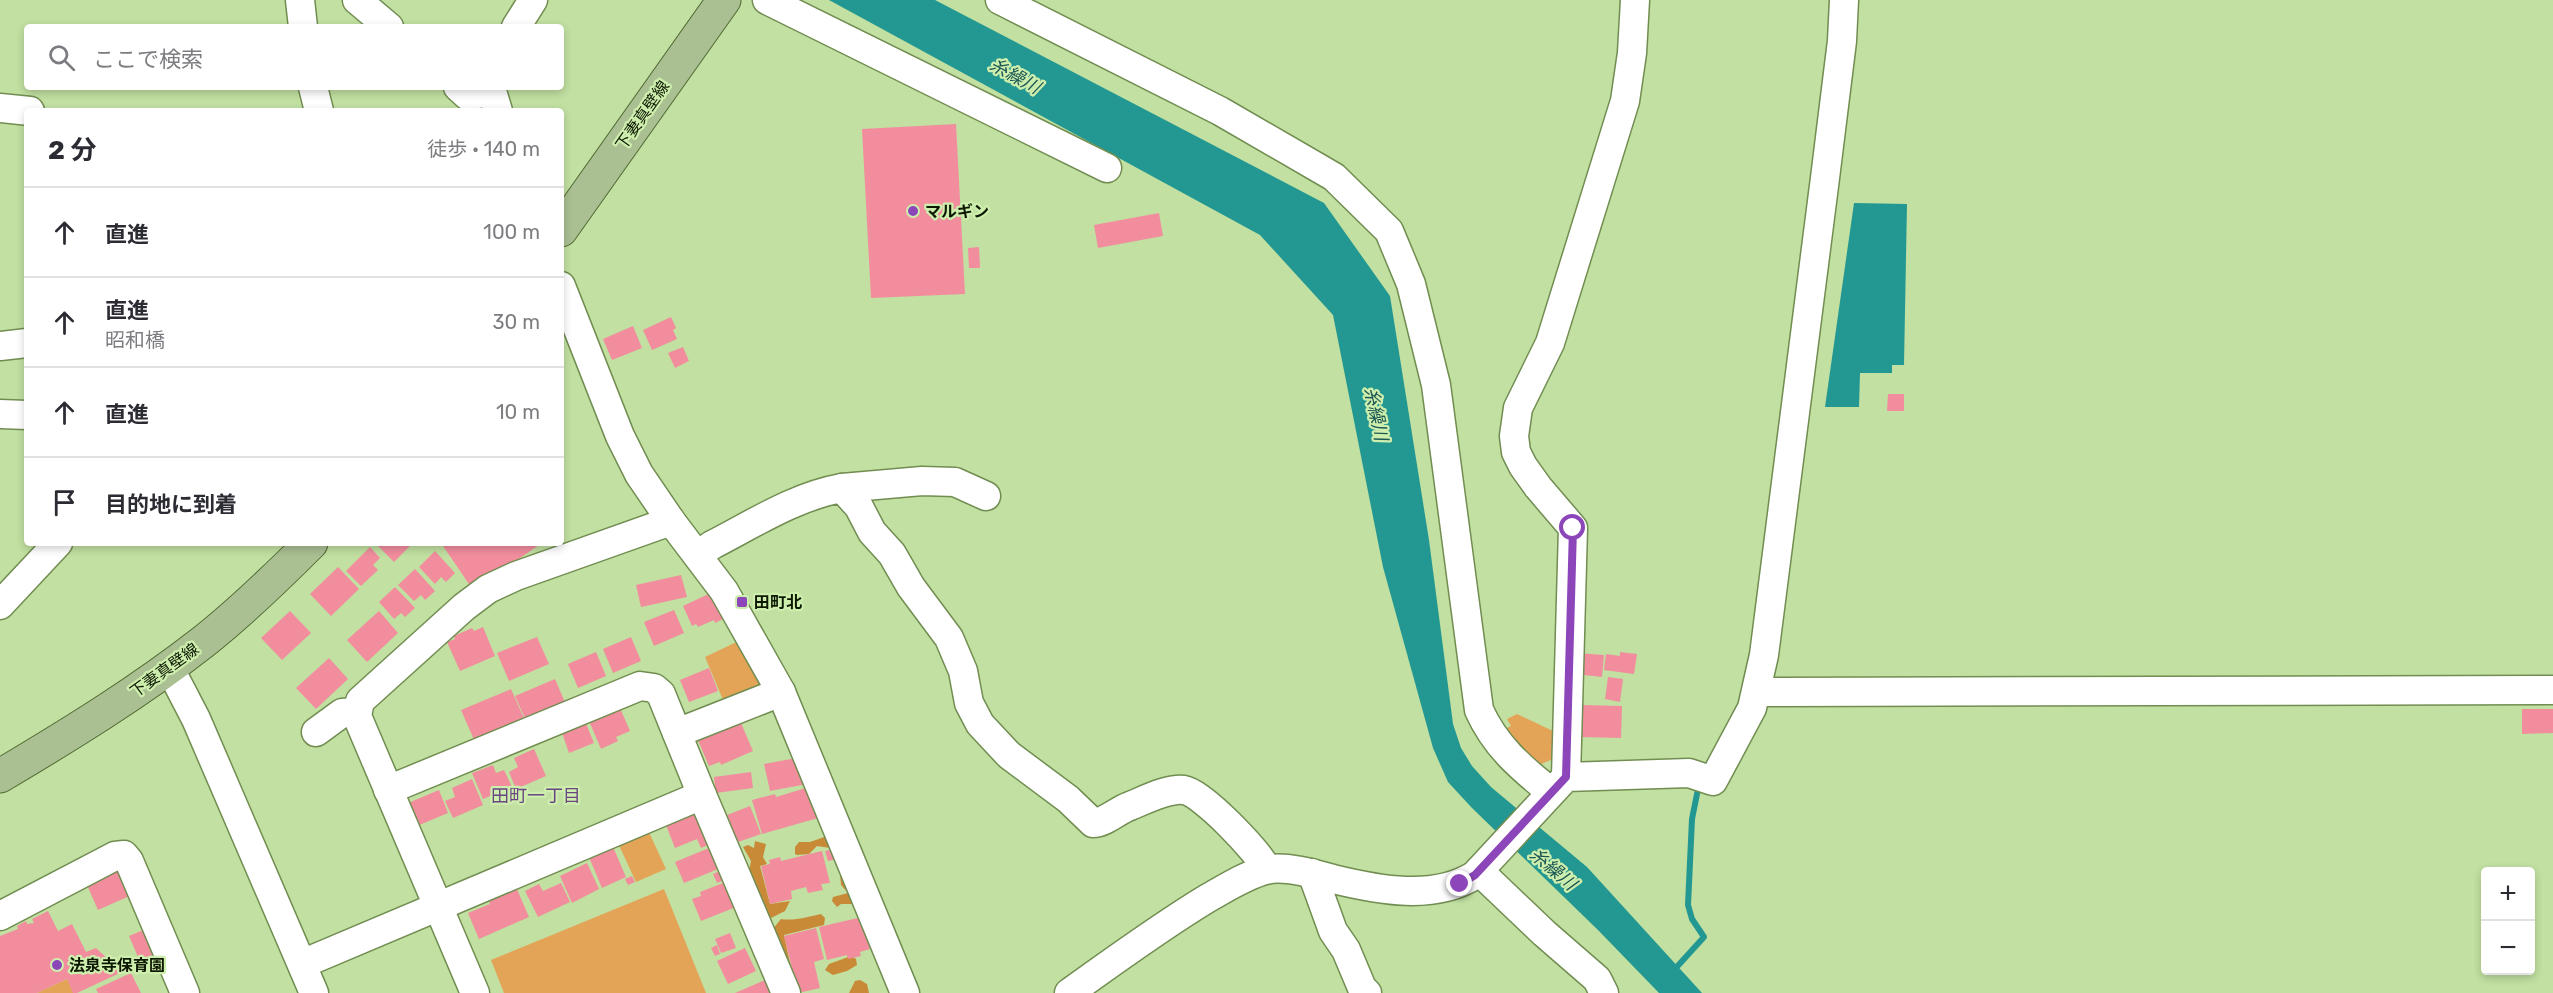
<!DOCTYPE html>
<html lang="ja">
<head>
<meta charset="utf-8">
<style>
  body { margin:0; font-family:Rubik,"Noto Sans JP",sans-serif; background:#f2f2f3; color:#2b2b33 }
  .controls { position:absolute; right:18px; bottom:18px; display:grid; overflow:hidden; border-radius:6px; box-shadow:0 3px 9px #0003 }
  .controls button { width:54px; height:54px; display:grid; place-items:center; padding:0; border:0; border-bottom:2px solid #e1e1e2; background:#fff; color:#2b2b33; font:30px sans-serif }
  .stop { position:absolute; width:18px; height:18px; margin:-14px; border:4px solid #8c46ba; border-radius:50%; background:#fff }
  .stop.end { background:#8c46ba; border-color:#fff; box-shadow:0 2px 6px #0008 }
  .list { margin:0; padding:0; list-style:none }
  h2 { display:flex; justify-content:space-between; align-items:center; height:78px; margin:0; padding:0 24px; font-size:26px }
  h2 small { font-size:20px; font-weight:400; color:#7c7c81 }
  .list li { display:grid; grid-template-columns:39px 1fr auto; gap:18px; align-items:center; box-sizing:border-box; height:90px; padding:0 24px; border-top:2px solid #e1e1e2 }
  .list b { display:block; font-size:22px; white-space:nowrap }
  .list p { margin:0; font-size:20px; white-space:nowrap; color:#7c7c81 }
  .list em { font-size:20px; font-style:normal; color:#7c7c81 }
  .icon { flex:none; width:33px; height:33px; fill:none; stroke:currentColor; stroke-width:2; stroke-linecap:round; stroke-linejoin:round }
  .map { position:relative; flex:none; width:2553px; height:993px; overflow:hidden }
  .search { position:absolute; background:#fff; box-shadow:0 3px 9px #0003; left:24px; top:24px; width:540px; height:66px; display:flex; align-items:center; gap:15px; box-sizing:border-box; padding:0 21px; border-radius:6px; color:#7c7c81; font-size:22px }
  .panel { position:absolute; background:#fff; box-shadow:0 3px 9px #0003; left:24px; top:108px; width:540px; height:438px; border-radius:6px }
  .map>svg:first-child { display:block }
  .green { fill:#e4a457 }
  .forest { fill:#c98a38 }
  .water { fill:#239892 }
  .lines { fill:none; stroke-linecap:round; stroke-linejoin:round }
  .stream { stroke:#239892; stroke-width:6 }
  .building { fill:#f28d9e }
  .minor-casing { stroke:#718d51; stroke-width:31 }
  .major-casing { stroke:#4f6931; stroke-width:35 }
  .minor { stroke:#fff; stroke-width:28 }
  .major { stroke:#aabf92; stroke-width:33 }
  .route { stroke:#8c46ba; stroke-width:8 }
  .poi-dot { fill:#8c46ba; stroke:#ceeead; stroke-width:2 }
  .labels { text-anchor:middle; stroke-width:4.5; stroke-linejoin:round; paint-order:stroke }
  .street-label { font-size:16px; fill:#0d1802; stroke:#ceeead }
  .poi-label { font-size:16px; font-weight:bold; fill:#0d1802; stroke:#ceeead; text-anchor:start }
  .water-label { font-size:18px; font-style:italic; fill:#1b5854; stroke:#ceeead }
  .neighbourhood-label { font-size:18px; fill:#684681; stroke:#ceeead }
</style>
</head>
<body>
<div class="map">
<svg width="2553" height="993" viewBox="0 0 2553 993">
  <rect width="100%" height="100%" fill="#c1e0a1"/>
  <!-- green -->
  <g class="green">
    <polygon points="745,638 766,680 762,693 726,707 705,657"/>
    <polygon points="1517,714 1553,731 1563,739 1560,756 1532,768 1502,730 1511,726 1507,719"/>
    <polygon points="647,828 666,869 636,882 617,841"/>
    <polygon points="664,889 706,993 504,993 491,960"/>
    <polygon points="67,979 74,993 37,993"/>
  </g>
  <!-- forest -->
  <g class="forest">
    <polygon points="830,835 830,848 817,846 809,854 797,855 795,854 795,847 799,842 810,842"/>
    <polygon points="755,841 766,844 763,857 767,864 760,866 770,904 790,901 785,911 769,919 749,872 751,861 743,847 748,845 754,848"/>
    <polygon points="843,871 854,904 841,904 837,907 832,901 833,897 848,893 841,885 840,874"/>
    <path d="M821 914 825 918 824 925 784 935 791 968 772 930 781 919C795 921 807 917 821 914Z"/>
    <polygon points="851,956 856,959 857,965 847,971 833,975 825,970 829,964"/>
    <polygon points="860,980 867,984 869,993 849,993 855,981"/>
  </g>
  <!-- water -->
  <g class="water">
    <polygon points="829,0 935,0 1324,203 1390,296 1429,540 1453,724 1461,748 1472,766 1491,787 1587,867 1702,993 1659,993 1598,930 1472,808 1448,782 1433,748 1383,567 1333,315 1260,235"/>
    <polygon points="1854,203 1907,204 1904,365 1892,365 1892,373 1860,373 1859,407 1825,407"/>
  </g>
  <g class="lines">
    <!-- stream -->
    <polyline class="stream" points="1674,970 1704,937 1692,919 1688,905 1692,819 1699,784"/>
  </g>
  <!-- building -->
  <g class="building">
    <polygon points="956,124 965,294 871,298 862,129"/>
    <polygon points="1159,213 1163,236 1098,248 1094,225"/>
    <polygon points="979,247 980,268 969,268 968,248"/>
    <polygon points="671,317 676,328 673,330 677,339 652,350 643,330"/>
    <polygon points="633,326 642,348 612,360 603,339"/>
    <polygon points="683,347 689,361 675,368 668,353"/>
    <polygon points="1888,394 1904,394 1904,411 1887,411"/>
    <polygon points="381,543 408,543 410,546 394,562 378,546"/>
    <polygon points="441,543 542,543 473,590"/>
    <polygon points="370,547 380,558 373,565 378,570 361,586 346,571"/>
    <polygon points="435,551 455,573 446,582 441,577 435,584 419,567"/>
    <polygon points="338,567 359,589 331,616 310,594"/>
    <polygon points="415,569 435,591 425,600 421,595 414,601 398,585"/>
    <polygon points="681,575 687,597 641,607 636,585"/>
    <polygon points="395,587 415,608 405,617 401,613 394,619 379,602"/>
    <polygon points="717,590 725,618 715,623 714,620 698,627 696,624 692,626 683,606"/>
    <polygon points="674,610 684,633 654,646 644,622"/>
    <polygon points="290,611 311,633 282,660 261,638"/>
    <polygon points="379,611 398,633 367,662 347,640"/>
    <polygon points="483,627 495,656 460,671 447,642 455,639 454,636 472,628 474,631"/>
    <polygon points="537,637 549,664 509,681 497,653"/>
    <polygon points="631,637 641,661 613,673 603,649"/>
    <polygon points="596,652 606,676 578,688 568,664"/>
    <polygon points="1620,652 1637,654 1634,674 1604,670 1606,654 1620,656"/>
    <polygon points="1577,653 1604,655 1602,677 1575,674"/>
    <polygon points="329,658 348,679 316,709 296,688"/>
    <polygon points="709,668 718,691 689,702 680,680"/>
    <polygon points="1608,677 1623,679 1620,702 1605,699"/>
    <polygon points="555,679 567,707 527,723 515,696"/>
    <polygon points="511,689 526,723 475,742 461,710"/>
    <polygon points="1581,705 1622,706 1621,738 1580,737"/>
    <polygon points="620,708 630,731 616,737 618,741 601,749 589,721"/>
    <polygon points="2522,709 2553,709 2553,733 2522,734"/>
    <polygon points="585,721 594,743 569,753 561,730"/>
    <polygon points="741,723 753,751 721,765 720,762 709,766 698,740"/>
    <polygon points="534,749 546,776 516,789 509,772 518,767 514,758"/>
    <polygon points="802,757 807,784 770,791 764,764"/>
    <polygon points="493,765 496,773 504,770 512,787 483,799 472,773"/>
    <polygon points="751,772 753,788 716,793 714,777"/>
    <polygon points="472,779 483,805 453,818 445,801 455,797 452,788"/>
    <polygon points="809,787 818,818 762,834 752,800 775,794 776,797"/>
    <polygon points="439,790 448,813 417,826 408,803"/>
    <polygon points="750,806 761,834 738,842 727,815"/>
    <polygon points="695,814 702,832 709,828 715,842 701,848 697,839 675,848 666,825"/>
    <polygon points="613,847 626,877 602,888 589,857"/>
    <polygon points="709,848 718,869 684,883 675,862"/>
    <polygon points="840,848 842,858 828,861 825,851"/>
    <polygon points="822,851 830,883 821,884 823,890 808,893 806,887 791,891 792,899 770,904 761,866 770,864 769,860 780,857 781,861"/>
    <polygon points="587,863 599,889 572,903 560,876"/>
    <polygon points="123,869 134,894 98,910 87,885"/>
    <polygon points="725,869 729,878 717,883 713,874"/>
    <polygon points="632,876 635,882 628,885 625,879"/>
    <polygon points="731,880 741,905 701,921 692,899 701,896 700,892"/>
    <polygon points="561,883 570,902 538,917 525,891 539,884 543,891"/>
    <polygon points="516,887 529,917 479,939 468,913 490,904 488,899"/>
    <polygon points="48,911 58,931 72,924 86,952 96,948 122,972 77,993 73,993 67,979 37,993 0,993 0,936 18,929 17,926 26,921 27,924 34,923 32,919"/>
    <polygon points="862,917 870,949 860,952 861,956 848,959 847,955 827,960 819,927"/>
    <polygon points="148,928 161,955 141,964 129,936"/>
    <polygon points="816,928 824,959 814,962 820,988 798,993 784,936"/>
    <polygon points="730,933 736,948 721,953 715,939"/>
    <polygon points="717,945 720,954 715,956 711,948"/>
    <polygon points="745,948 756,971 728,984 717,961"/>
    <polygon points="131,973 141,993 98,993 96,989"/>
    <polygon points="765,980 770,993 735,993"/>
  </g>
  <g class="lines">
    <!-- minor casing -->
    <g class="minor-casing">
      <g id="minor">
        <polyline points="300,0 303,27"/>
        <polyline points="357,0 389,27"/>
        <polyline points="767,0 1107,168"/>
        <path d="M1000 0 1220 111 1334 177 1389 231 1411 284 1436 385 1479 710C1495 746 1521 768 1551 792"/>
        <polyline points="516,27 533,0"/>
        <polyline points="313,87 319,111"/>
        <polyline points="458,87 468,96 492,91 498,111"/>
        <polyline points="0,108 30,111"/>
        <polyline points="561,286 620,436 639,474 671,521 724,591 781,692 905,993"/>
        <polyline points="0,346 27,343"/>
        <polyline points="0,414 27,415"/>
        <polyline points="842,488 922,481 955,482 986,496"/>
        <path d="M698 555 712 545C753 524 796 496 842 488L859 507 872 532 892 554 911 587 949 638 963 671 969 703 980 724 1009 755 1068 799 1093 823C1105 823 1118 810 1130 806 1145 800 1168 788 1184 790 1203 793 1258 852 1267 869"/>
        <polyline points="0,605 58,543"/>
        <polyline points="169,667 196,719 314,993"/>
        <polyline points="1757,692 2553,690"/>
        <polyline points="316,732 342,713 357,712"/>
        <polyline points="677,733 781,692"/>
        <polyline points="1566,777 1573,528 1538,487 1523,466 1516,452 1514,436 1518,408 1550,343 1625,101 1632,53 1635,0"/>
        <polyline points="702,795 786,993"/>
        <polyline points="1479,871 1544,933 1597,979 1604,993"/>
        <polyline points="1312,873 1333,931 1346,950 1362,988 1367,993"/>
        <polyline points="0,916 115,856 124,855 129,861 185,993"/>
        <polyline points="302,964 702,795 661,694 654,688 640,686 388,790"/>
        <polyline points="475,993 357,716 360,701 464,607 488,589 516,576 671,521"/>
        <path d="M1069 993C1115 960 1160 927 1208 898 1226 888 1246 875 1266 870 1284 865 1315 874 1333 879 1378 890 1434 901 1475 875L1566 777 1689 773 1713 781 1752 708 1764 655 1825 178 1842 41 1844 0"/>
      </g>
    </g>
    <!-- major casing -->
    <g class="major-casing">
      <g id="major">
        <polyline points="561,230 724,0"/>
        <path d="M0 776C69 735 139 692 203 642 241 612 277 577 311 543"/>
      </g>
    </g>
    <!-- minor -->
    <use href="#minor" class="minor"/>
    <!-- major -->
    <use href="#major" class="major"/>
  </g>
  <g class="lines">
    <!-- route -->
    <polyline class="route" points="1460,884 1475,875 1566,777 1573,528"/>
  </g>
  <!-- markers -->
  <g class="poi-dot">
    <circle cx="913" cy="211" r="6"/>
    <rect x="736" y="596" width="12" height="12" rx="3"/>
    <circle cx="57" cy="965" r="6"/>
  </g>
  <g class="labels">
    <!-- street labels -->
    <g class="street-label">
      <text transform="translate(642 115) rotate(-55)" y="6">下妻真壁線</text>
      <text transform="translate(164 670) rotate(-36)" y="6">下妻真壁線</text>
    </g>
    <!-- poi labels -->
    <g class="poi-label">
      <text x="925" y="217">マルギン</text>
      <text x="754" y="608">田町北</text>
      <text x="69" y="971">法泉寺保育園</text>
    </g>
    <!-- water labels -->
    <g class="water-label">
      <text transform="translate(1015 76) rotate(29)" y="6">糸繰川</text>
      <text transform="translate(1376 414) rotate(78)" y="6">糸繰川</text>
      <text transform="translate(1553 869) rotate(40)" y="6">糸繰川</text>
    </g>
    <!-- neighbourhood labels -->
    <g class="neighbourhood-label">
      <text x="536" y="802">田町一丁目</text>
    </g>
  </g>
</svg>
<div class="controls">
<button>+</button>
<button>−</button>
</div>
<div class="stop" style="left:1573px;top:528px"></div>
<div class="stop end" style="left:1460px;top:884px"></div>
<div class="search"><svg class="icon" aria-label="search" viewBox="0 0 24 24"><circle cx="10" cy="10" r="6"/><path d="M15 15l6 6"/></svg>ここで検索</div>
<section class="panel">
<h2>2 分<small>徒歩 · 140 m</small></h2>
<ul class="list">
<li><svg class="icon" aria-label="ahead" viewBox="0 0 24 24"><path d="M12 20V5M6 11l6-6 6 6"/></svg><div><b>直進</b></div><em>100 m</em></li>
<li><svg class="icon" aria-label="ahead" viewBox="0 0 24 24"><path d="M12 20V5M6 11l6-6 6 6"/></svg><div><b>直進</b><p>昭和橋</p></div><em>30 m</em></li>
<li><svg class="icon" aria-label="ahead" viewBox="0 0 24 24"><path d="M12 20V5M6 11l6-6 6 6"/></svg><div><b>直進</b></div><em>10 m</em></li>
<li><svg class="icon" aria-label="arrive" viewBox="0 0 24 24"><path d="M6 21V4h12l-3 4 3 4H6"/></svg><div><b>目的地に到着</b></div></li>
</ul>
</section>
</div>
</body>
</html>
